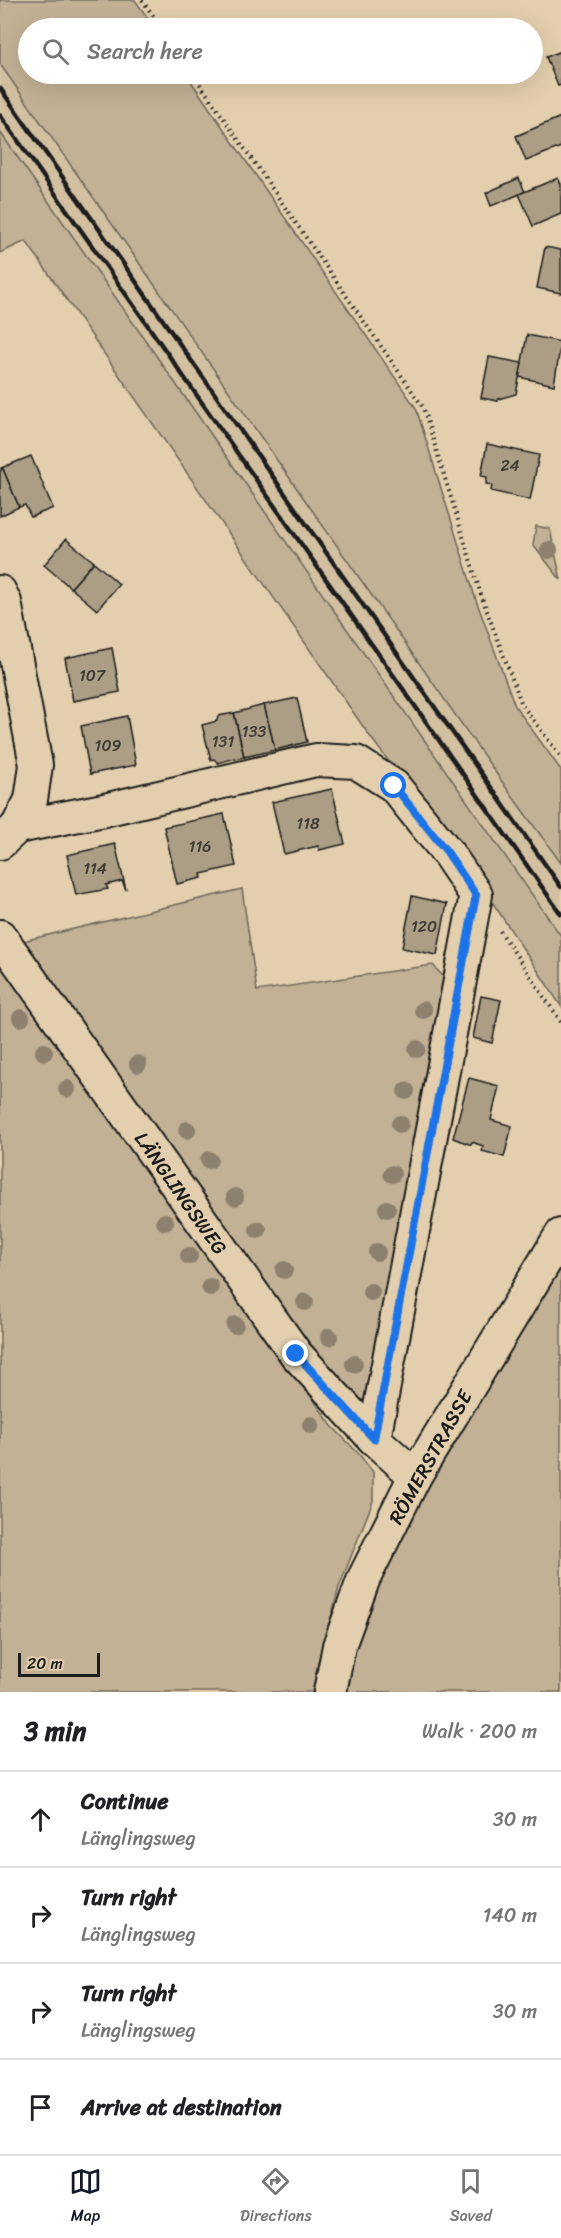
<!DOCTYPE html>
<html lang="en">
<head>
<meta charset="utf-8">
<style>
  body { margin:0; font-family:Sriracha,sans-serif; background:#f2f2f2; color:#202124 }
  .scale { position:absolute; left:18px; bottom:15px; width:82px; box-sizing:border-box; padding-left:6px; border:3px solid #1c1c1c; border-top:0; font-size:16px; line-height:21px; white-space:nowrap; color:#1c1c1c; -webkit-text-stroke:4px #e3cfad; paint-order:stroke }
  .stop { position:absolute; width:18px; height:18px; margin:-14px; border:4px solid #1a73e8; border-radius:50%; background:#fff }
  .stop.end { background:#1a73e8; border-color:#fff; box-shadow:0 2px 6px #0008 }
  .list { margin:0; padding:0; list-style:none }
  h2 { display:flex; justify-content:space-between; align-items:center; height:78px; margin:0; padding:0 24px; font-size:26px }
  h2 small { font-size:20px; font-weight:400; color:#757577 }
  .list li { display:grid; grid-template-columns:39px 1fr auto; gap:18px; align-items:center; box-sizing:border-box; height:96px; padding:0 24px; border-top:2px solid #e0e0e0 }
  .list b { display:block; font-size:22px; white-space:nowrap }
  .list p { margin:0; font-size:20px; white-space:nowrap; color:#757577 }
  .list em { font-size:20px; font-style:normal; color:#757577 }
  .icon { flex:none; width:33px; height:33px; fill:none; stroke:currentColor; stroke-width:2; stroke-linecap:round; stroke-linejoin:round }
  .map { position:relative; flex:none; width:561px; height:1692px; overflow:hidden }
  .search { position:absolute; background:#fff; box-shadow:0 6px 24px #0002; left:18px; right:18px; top:18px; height:66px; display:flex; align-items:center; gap:15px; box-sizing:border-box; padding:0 21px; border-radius:33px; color:#757577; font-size:22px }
  .sheet { height:462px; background:#fff }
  nav { display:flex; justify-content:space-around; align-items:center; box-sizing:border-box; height:84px; border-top:2px solid #e0e0e0; background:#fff; font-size:16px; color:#757577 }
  nav a { display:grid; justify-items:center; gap:3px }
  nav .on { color:#111827 }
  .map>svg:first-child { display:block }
  .built { fill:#d2c0a1 }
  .green { fill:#c2b195; stroke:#6f6658; stroke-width:1.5 }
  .building { fill:#ac9d85; stroke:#1c1c1c; stroke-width:1.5 }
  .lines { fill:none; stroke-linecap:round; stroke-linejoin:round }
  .minor-casing { stroke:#1c1c1c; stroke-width:36 }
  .path { stroke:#1c1c1c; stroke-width:4; stroke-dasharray:1.5 4.5; stroke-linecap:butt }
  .minor { stroke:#e3cfad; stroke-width:32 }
  .rail { stroke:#1c1c1c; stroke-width:4.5 }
  .tree { fill:#8d816e }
  .route { stroke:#1a73e8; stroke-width:8 }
  .labels { text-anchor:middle; stroke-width:6; stroke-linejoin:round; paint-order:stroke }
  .number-label { font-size:16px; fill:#403c36 }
  .street-label { font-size:20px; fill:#1c1c1c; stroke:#e3cfad }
</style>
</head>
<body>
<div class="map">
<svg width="561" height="1692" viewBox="0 0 561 1692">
  <rect width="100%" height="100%" fill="#e3cfad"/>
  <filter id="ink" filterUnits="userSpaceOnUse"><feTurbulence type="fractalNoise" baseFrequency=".0167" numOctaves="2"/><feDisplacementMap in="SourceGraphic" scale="12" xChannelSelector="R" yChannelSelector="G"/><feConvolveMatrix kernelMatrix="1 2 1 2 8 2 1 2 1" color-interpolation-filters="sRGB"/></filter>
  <g filter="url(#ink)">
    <!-- built -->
    <polygon class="built" points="0,64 512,796 561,863 561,936 0,132"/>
    <!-- green -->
    <g class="green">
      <polygon points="0,0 135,0 155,28 28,28 28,74 186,74 416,408 476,600 515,706 561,770 561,863 512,796 0,64"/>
      <polygon points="0,132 561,936 561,1006 483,888 369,735 26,241 0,253"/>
      <polygon points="536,526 550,529 561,580 533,545"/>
      <polygon points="242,889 257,991 433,965 449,983 375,1390 361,1405 322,1362 23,941"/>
      <polygon points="0,956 332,1426 358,1453 373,1472 373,1501 339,1587 312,1692 0,1692"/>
      <polygon points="561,1264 561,1692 339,1692 366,1599 427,1483"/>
    </g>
    <!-- building -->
    <g class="building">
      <polygon points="561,51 561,85 558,86 546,57"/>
      <polygon points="561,117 561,147 526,161 516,136"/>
      <polygon points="519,178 525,192 491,206 486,193"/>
      <polygon points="558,178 561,184 561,214 533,226 519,194"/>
      <polygon points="545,247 561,250 561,293 537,288"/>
      <polygon points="527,335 561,342 554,385 519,377"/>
      <polygon points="489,357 522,363 516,394 498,399 498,401 481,398"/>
      <polygon points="487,444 539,455 530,500 491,491 492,485 486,484 487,477 481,476"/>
      <polygon points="31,456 53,508 31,517 25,505 19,507 3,469 1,468"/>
      <polygon points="3,469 19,507 0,516 0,471"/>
      <polygon points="66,539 94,562 71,588 44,565"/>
      <polygon points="94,562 119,584 97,610 71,588"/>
      <polygon points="112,648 120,692 73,701 65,658"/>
      <polygon points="297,698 307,742 275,750 264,705"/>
      <polygon points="264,705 275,750 244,757 234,713"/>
      <polygon points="234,713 244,757 235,759 235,758 218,763 214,759 211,760 202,725 217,721 218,716"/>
      <polygon points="127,716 136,765 90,774 81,726"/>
      <polygon points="332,789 345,844 319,850 318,846 284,854 272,802"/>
      <polygon points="224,814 236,866 201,874 202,878 177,884 164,827"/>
      <polygon points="115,844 126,890 122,881 106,885 108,889 76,895 67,855"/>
      <polygon points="412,896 447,904 437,955 402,948"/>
      <polygon points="481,996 501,1000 492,1043 473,1038"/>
      <polygon points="469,1078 499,1086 491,1120 512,1126 504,1157 482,1151 483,1146 472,1142 471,1144 469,1144 453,1138"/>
    </g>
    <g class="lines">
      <!-- minor casing -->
      <g class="minor-casing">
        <g id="minor">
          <polyline points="0,592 5,602 36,765 31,800 17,827"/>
          <polyline points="0,843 17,827 104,810 316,760 356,762 394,786 447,852 476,895 374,1439"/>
          <polyline points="0,936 296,1354 374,1439 415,1476"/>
          <polyline points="330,1692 339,1646 364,1578 415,1476 561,1235"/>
        </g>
      </g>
      <!-- path -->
      <g class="path">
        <polyline points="142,0 162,28"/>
        <polyline points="193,74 423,407 482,598 522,705 561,757"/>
        <polyline points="500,931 561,1022"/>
      </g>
      <!-- minor -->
      <use href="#minor" class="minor"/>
      <!-- rail -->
      <g class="rail">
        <polyline points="0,88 561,887"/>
        <polyline points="0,115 561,914"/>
      </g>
    </g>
    <!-- trees -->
    <g class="tree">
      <circle cx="549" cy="550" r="9"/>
      <circle cx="423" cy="1010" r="9"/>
      <circle cx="21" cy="1018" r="9"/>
      <circle cx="417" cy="1049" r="9"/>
      <circle cx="44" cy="1052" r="9"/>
      <circle cx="138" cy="1064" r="9"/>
      <circle cx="67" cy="1089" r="9"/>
      <circle cx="406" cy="1091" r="9"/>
      <circle cx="400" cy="1124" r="9"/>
      <circle cx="187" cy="1130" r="9"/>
      <circle cx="209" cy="1160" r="9"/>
      <circle cx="392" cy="1174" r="9"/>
      <circle cx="235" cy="1197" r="9"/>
      <circle cx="387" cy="1209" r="9"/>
      <circle cx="165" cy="1222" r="9"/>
      <circle cx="258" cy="1230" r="9"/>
      <circle cx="377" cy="1252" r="9"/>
      <circle cx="189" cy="1256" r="9"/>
      <circle cx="284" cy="1270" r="9"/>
      <circle cx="210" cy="1287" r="9"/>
      <circle cx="371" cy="1292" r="9"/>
      <circle cx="305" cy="1302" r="9"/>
      <circle cx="235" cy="1325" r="9"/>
      <circle cx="329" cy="1337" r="9"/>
      <circle cx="354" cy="1364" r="9"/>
      <circle cx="311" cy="1425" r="9"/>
    </g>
  </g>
  <g class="lines" filter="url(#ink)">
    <!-- route -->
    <polyline class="route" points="296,1354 374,1439 476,895 447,852 394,786"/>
  </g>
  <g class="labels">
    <!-- number labels -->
    <g class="number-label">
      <text x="510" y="471">24</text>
      <text x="92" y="681">107</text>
      <text x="254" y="737">133</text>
      <text x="223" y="747">131</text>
      <text x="108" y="751">109</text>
      <text x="308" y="829">118</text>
      <text x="200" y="852">116</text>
      <text x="95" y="874">114</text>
      <text x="424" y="932">120</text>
    </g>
    <!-- street labels -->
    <g class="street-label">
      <text transform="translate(181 1193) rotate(55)" y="7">LÄNGLINGSWEG</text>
      <text transform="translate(430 1457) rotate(-61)" y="7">RÖMERSTRASSE</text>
    </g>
  </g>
</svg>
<div class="scale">20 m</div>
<div class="stop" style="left:394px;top:786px"></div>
<div class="stop end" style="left:296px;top:1354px"></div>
<div class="search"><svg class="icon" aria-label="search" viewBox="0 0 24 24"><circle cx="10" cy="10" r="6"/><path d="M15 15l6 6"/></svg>Search here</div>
</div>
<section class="sheet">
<h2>3 min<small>Walk · 200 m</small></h2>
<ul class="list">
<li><svg class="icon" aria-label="ahead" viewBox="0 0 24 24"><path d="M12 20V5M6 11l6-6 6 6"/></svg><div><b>Continue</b><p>Länglingsweg</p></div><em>30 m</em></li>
<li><svg class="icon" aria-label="right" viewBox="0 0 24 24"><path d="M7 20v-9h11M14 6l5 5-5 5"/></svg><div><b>Turn right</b><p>Länglingsweg</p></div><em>140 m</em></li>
<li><svg class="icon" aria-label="right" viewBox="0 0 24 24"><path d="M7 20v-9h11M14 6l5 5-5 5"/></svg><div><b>Turn right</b><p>Länglingsweg</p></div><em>30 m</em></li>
<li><svg class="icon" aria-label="arrive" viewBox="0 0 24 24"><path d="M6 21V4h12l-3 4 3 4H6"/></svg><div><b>Arrive at destination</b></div></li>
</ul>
</section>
<nav>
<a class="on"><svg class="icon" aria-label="map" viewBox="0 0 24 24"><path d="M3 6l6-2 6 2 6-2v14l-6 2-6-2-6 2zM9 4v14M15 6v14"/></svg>Map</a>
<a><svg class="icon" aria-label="directions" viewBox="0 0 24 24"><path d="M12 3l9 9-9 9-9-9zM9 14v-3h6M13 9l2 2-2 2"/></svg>Directions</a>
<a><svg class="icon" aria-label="saved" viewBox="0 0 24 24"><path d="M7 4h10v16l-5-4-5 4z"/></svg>Saved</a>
</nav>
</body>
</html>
